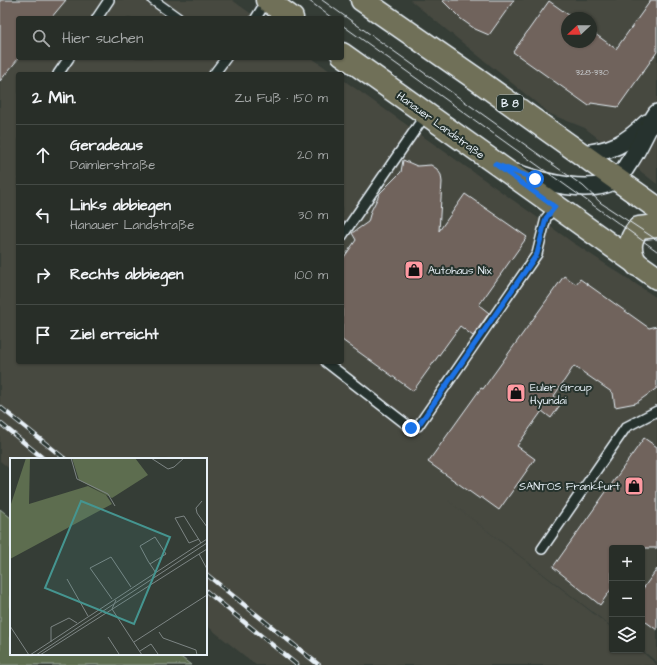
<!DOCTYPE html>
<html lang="de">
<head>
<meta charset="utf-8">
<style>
  body { margin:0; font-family:"Architects Daughter",sans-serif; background:#343a34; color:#f1f3f6 }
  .controls { position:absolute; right:12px; bottom:12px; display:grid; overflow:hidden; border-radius:4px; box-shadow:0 1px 3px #0004 }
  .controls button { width:36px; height:36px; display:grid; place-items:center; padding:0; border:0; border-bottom:1px solid #444a45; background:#282e28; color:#f1f3f6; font:20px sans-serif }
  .compass { position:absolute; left:561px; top:12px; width:36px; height:36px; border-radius:50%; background:#282e28; box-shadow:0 1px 3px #0004; rotate:248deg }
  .stop { position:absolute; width:12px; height:12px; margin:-9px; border:3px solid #1a73e8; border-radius:50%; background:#fff }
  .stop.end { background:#1a73e8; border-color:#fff; box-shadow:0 1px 4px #0008 }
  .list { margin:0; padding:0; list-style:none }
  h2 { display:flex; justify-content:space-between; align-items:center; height:52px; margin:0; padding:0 16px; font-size:17px }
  h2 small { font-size:13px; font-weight:400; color:#a5a8a8 }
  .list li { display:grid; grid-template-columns:26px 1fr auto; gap:12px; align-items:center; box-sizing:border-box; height:60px; padding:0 16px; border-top:1px solid #444a45 }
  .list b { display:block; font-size:15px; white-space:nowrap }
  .list p { margin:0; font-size:13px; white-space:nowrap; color:#a5a8a8 }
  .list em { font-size:13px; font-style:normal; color:#a5a8a8 }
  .icon { flex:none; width:22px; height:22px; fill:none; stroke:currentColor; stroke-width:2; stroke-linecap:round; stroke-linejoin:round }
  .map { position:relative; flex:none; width:657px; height:665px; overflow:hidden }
  .search { position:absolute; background:#282e28; box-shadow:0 1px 3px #0004; left:16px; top:16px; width:328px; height:44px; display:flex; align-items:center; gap:10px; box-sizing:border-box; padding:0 14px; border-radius:4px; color:#a5a8a8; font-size:15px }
  .panel { position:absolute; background:#282e28; box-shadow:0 1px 3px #0004; left:16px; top:72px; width:328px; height:292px; border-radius:4px }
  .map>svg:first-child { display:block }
  .built { fill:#474941; fill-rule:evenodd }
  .green { fill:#5d6d4f; stroke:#a2afa4 }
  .building { fill:#70645b; stroke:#e8f1f8 }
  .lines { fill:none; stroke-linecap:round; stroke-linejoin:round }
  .service-casing { stroke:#e8f1f8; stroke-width:12 }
  .minor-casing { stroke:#e8f1f8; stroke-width:20 }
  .primary-casing { stroke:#e8f1f8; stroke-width:25 }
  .service { stroke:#26332d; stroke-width:9 }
  .minor { stroke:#26332d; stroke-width:17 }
  .primary { stroke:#706f59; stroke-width:22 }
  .tram { stroke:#e8f1f8; stroke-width:1 }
  .rail-casing { stroke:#e8f1f8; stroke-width:4.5 }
  .rail { stroke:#26332d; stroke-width:3; stroke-dasharray:9; stroke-linecap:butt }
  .route { stroke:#1a73e8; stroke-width:5 }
  .labels { text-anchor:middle; stroke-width:4; stroke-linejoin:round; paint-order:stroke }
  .number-label { font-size:9px; fill:#caced1 }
  .shield { fill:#26332d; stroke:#aeb8bb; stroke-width:1 }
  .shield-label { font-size:10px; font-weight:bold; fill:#e8f1f8 }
  .street-label { font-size:11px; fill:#e8f1f8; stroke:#26332d }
  .poi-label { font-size:11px; fill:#e8f1f8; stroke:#26332d; text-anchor:start }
  .inset-road { fill:none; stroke:#7d8584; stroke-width:1 }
  .view { fill:#459590; fill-opacity:0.15; stroke:#459590; stroke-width:2 }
  .inset-edge { fill:none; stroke:#e8f1f8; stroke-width:2 }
</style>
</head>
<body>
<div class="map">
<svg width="657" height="665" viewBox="0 0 657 665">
  <rect width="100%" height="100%" fill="#353d36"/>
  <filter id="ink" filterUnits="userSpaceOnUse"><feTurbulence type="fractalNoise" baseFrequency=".025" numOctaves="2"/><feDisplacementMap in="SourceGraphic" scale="8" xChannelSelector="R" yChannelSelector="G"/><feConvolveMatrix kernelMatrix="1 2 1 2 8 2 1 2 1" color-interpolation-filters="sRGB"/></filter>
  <g filter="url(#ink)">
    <!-- built -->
    <g class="built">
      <polygon points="0,0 232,0 257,18 18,18 18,58 312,58 334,74 18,74 18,362 342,362 342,79 572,242 657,298 657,662 642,650 642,548 612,548 612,627 441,495 612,628 612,650 640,650 657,665 256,665 206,625 206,459 11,459 11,470 0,461"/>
      <path d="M410 0H657V184L585 128 550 114ZM567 18H591V42H567Z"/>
    </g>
    <!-- green -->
    <polygon class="green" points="0,509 11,518 11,654 177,654 191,665 0,665"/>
    <!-- building -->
    <g class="building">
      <polygon points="0,0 66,0 51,18 18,18 18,59 0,81"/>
      <polygon points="442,0 514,0 489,35 475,29 461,19"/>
      <polygon points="651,0 657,0 657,52 618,107 591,103 589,106 513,52 549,1 573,18 567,18 567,42 591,42 591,31 616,49"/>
      <polygon points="403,160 417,166 431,165 437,169 441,175 442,182 439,231 465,194 527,237 479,305 489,313 473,336 460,326 413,391 342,340 342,260 356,240 352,233 368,222 371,211 380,193 401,172"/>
      <polygon points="564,276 576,284 580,279 649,328 657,326 657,388 636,403 615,407 613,393 574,366 554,396 562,402 551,418 542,411 517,446 535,459 499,510 481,497 480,499 428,462 481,388 483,389"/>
      <polygon points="644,438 657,447 657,548 612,548 612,588 600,605 553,567"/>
      <polygon points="657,569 657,630 642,619 642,590"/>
    </g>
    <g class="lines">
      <!-- service casing -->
      <g class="service-casing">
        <g id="service">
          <polyline points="153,0 178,18"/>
          <polyline points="97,18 109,0"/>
          <polyline points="256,18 267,0"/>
          <polyline points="58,74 69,58"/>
          <polyline points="214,74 226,58"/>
          <polyline points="342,236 426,114"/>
          <polyline points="326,362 411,428 418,426 537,254 546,218 555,207"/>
          <polyline points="542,549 626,427 657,411"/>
        </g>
      </g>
      <!-- minor casing -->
      <g class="minor-casing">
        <g id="minor">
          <path d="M580 154C611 152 625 144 647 123"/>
          <path d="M516 173C539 181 595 197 617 178 621 175 625 169 628 164 640 148 646 129 657 113"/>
        </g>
      </g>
      <!-- primary casing -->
      <g class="primary-casing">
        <g id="primary">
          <polyline points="267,0 292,18"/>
          <polyline points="362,0 479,81 657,208"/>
          <polyline points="342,54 657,278"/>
          <path d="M637 265C629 252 628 240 639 228L657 226"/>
        </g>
      </g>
      <!-- service -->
      <use href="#service" class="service"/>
      <!-- minor -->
      <use href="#minor" class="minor"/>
      <!-- primary -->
      <use href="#primary" class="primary"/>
      <!-- tram -->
      <g class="tram">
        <polyline points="308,0 332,18"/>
        <polyline points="322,0 583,186 601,203 657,240"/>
        <polyline points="342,25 657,251"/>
      </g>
      <!-- rail casing -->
      <g class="rail-casing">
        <g id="rail">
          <polyline points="0,407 65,459"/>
          <polyline points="0,423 44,459"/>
          <polyline points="206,574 319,665"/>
          <polyline points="206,591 297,665"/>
        </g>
      </g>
      <!-- rail -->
      <use href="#rail" class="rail"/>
    </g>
  </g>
  <g class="lines" filter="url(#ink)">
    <!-- route -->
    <polyline class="route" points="411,428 418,426 537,254 546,218 555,207 495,164 535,179"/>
  </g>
  <!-- icons -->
  <defs>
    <g id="shop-square" transform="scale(1)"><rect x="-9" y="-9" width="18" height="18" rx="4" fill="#ff9aa2" stroke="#26332d"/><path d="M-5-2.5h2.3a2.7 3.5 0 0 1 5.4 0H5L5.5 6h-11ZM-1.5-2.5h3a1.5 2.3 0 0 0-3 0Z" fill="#111"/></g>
  </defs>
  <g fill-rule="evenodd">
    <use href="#shop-square" x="414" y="270"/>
    <use href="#shop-square" x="516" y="393"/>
    <use href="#shop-square" x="634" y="486"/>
  </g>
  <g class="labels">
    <!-- number labels -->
    <g class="number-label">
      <text x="592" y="75">328-330</text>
    </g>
    <!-- shield labels -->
    <rect class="shield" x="497" y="95" width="26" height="16" rx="3"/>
    <g class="shield-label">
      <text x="510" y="107">B 8</text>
    </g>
    <!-- street labels -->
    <g class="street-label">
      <text transform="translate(441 125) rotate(36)" y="4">Hanauer Landstraße</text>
    </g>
    <!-- poi labels -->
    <g class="poi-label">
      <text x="428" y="274">Autohaus Nix</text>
      <text x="530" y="391">Euler Group<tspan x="530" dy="13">Hyundai</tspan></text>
      <text x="620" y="490" text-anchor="end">SANTOS Frankfurt</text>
    </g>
  </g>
  <!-- overview -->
  <g transform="translate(10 458)">
    <rect width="197" height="197" fill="#353d36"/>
    <path d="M16 0H20L19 46 78 28 96 37 102 46 0 101V49ZM62 0H125L138 17 102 40 69 22Z" fill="#5d6d4f"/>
    <path class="inset-road" d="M61 0 67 21 98 36 105 48M141 0 158 11 164 9 174 0M192 43 186 50 187 55 197 69M189 81 179 85 165 60 174 58 191 85M189 96 197 111M140 106 156 96 145 79 130 88 138 103 144 112 145 114M57 121 78 158M102 141 80 110 101 99 121 129M106 142 102 151 132 197M0 168 19 197M149 174 153 180 186 192 187 197M98 179 109 196M41 184V169L59 160 67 165M124 184 197 137M130 193 141 186 148 196M20 197 197 81M26 197 197 85M30 197 197 91"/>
    <path class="view" d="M71 43 160 79 124 166 35 130Z"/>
    <rect width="197" height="197" class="inset-edge"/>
  </g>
</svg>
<div class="controls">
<button>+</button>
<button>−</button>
<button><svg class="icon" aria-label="layers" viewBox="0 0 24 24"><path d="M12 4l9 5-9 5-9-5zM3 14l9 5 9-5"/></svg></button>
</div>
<svg class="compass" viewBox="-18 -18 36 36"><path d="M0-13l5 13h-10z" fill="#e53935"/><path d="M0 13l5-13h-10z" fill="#a5a8a8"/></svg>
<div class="stop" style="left:535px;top:179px"></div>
<div class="stop end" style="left:411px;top:428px"></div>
<div class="search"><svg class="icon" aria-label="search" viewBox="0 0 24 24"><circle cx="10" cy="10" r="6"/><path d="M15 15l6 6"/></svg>Hier suchen</div>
<section class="panel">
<h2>2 Min.<small>Zu Fuß · 150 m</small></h2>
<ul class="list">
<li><svg class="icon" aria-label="ahead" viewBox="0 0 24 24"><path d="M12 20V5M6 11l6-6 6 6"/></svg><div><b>Geradeaus</b><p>Daimlerstraße</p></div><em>20 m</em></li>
<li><svg class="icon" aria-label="left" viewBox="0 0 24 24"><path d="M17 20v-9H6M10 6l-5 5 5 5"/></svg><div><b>Links abbiegen</b><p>Hanauer Landstraße</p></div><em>30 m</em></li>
<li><svg class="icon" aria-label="right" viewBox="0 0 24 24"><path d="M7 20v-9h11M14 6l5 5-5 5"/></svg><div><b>Rechts abbiegen</b></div><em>100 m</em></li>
<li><svg class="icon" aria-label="arrive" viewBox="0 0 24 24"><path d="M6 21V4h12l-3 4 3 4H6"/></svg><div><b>Ziel erreicht</b></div></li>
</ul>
</section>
</div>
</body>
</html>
